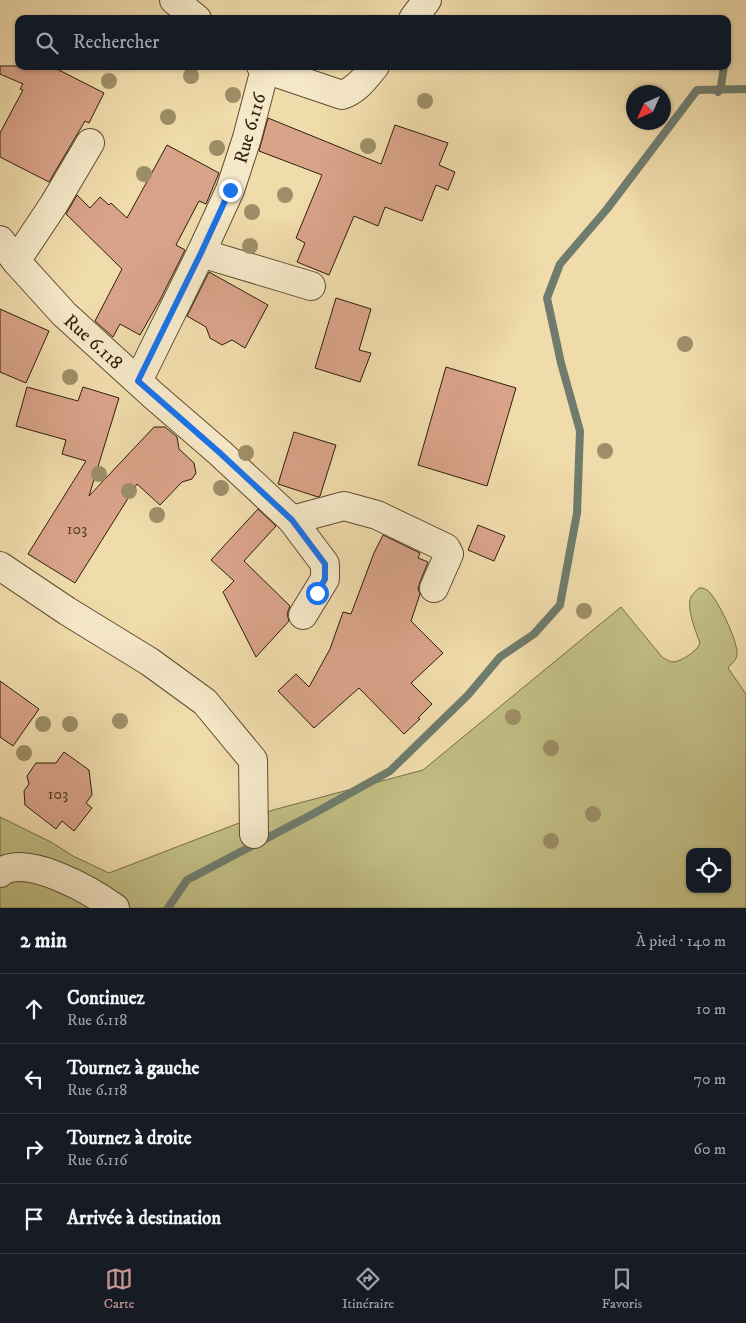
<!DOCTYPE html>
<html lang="fr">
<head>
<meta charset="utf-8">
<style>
  body { margin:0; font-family:"IM FELL DW Pica",serif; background:#242831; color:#f1f3f6 }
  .controls { position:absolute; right:15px; bottom:15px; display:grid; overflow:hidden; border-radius:10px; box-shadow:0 1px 4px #0004 }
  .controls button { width:45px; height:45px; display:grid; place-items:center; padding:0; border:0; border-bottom:1px solid #363941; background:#171b24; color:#f1f3f6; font:25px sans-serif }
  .compass { position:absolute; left:626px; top:85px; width:45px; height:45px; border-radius:50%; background:#171b24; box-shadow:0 1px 4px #0004; rotate:225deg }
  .stop { position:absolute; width:15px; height:15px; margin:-11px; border:4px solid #1a73e8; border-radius:50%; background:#fff }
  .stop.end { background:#1a73e8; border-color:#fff; box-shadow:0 1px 5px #0008 }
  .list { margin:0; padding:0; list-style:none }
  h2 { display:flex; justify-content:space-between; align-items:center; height:65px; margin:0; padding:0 20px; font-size:21px }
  h2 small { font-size:16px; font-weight:400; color:#9ea1a6 }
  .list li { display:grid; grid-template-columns:32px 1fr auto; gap:15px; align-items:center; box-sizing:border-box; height:70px; padding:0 20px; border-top:1px solid #363941 }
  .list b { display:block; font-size:19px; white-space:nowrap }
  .list p { margin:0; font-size:16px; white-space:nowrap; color:#9ea1a6 }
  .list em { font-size:16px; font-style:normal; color:#9ea1a6 }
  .icon { flex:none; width:28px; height:28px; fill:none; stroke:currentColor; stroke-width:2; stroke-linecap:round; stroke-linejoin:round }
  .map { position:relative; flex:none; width:746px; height:908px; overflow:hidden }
  .search { position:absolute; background:#171b24; box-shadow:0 1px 4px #0004; left:15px; right:15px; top:15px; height:55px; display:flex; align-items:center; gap:12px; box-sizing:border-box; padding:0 18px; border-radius:10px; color:#9ea1a6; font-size:19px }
  .sheet { height:345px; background:#171b24 }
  nav { display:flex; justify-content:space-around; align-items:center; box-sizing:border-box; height:70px; border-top:1px solid #363941; background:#171b24; font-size:14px; color:#9ea1a6 }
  nav a { display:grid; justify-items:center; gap:2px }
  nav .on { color:#c59692 }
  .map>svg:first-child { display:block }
  .green { fill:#c1be84; stroke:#766e48; fill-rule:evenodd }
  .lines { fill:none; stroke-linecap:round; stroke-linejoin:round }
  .stream { stroke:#6f7c6d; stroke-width:8 }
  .building { fill:#d9a38a; stroke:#2c1f0b }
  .minor-casing { stroke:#5d4e33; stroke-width:30 }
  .minor { stroke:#f5e8c8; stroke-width:28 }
  .tree { fill:#9d8e67 }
  .route { stroke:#1a73e8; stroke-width:6 }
  .labels { text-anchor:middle; stroke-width:5; stroke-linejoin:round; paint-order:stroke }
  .number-label { font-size:16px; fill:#57402b }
  .street-label { font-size:19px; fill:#2c1f0b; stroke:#f5e8c8 }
</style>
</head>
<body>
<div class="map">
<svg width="746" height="908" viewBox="0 0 746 908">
  <rect width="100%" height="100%" fill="#f0dbab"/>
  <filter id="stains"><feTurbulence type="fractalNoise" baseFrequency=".004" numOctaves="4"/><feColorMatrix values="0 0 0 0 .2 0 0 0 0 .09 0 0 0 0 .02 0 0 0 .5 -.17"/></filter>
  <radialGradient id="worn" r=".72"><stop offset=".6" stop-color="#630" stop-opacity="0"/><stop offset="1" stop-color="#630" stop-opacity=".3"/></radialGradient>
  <!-- green -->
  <path class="green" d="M699 588C702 588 704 588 707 590 717 597 739 643 737 655 736 661 731 664 728 668L746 694V908H0V817L51 842 73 856 109 873 273 810 423 770 621 607 662 657C666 659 669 662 674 662 681 661 698 651 700 643 696 632 686 608 691 597 693 593 696 591 699 588ZM690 852H727V889H690Z"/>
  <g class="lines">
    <!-- stream -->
    <g class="stream">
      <polyline points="718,92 721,86 724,66"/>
      <polyline points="168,908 187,880 311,815 390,771 468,695 500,657 534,634 560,605 577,513 580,431 561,363 547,298 560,264 607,209 697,90 746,89"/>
    </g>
  </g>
  <!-- building -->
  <g class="building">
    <polygon points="0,66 51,66 104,93 89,123 85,121 49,182 0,157 0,133 23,90 20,89 23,84 0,74"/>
    <polygon points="268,118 381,164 395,125 448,143 439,165 455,172 448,190 436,185 422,221 385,207 378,226 354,216 329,275 297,262 305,243 296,238 322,175 259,151"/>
    <polygon points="167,145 219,173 206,204 199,201 176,245 185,250 160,300 140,335 120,324 113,337 95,321 122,269 66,214 77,195 90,208 100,197 109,205 111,203 127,218"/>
    <polygon points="209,272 268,305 245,348 232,340 222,345 210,338 206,327 187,316"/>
    <polygon points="336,298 371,309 359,350 371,353 360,382 315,368"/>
    <polygon points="0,309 49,331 26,383 0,372"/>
    <polygon points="446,367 516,388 487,486 418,465"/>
    <polygon points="27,387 78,401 83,387 119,398 89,496 154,427 165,427 177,437 179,449 194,463 196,473 192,479 182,482 160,505 137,484 75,583 28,554 86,461 62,454 66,440 16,426"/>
    <polygon points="294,432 336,445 320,496 318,497 278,484"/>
    <polygon points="258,509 276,526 244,561 290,606 287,614 289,621 256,657 223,592 234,581 211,560"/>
    <polygon points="478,525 505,536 494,561 468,550"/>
    <polygon points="383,535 420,553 418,558 428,562 420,582 418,589 420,594 411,621 443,653 411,683 432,704 418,718 420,719 404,734 359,688 314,728 278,691 296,674 309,687 330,649 343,612 351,614 374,553"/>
    <polygon points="0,681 39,709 13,746 0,737"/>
    <polygon points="64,752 89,770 92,795 86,803 92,808 74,831 62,821 56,829 25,805 24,791 29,784 27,776 36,763 56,763"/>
  </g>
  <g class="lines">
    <!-- minor casing -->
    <g class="minor-casing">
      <g id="minor">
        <polyline points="174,0 197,19"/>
        <polyline points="413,19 427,0"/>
        <path d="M265 69 342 95C357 90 365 78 375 66"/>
        <polyline points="0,240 16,261 64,314 154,396 220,453 292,520 325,564 325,579 303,615"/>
        <polyline points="201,253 311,286"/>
        <polyline points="16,261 54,204 90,143"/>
        <polyline points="138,381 201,253 230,190 247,138 265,69 261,66"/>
        <polyline points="292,520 344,506 377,515 446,548 449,554 434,588"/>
        <polyline points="0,566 67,611 150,662 205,702 253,760 254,834"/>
        <path d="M0 873C25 852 93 892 115 908"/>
      </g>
    </g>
    <!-- minor -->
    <use href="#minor" class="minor"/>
  </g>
  <!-- trees -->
  <g class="tree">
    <circle cx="191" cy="76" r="8"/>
    <circle cx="109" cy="81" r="8"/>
    <circle cx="233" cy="95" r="8"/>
    <circle cx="425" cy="101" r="8"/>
    <circle cx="168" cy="117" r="8"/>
    <circle cx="368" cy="146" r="8"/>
    <circle cx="217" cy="148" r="8"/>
    <circle cx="144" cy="174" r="8"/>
    <circle cx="285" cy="195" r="8"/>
    <circle cx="252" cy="212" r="8"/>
    <circle cx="250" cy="246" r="8"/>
    <circle cx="685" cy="344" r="8"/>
    <circle cx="70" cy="377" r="8"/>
    <circle cx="605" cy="451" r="8"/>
    <circle cx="246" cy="453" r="8"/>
    <circle cx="99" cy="474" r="8"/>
    <circle cx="221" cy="488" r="8"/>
    <circle cx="129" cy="491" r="8"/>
    <circle cx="157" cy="515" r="8"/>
    <circle cx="584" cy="611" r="8"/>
    <circle cx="513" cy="717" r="8"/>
    <circle cx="120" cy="721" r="8"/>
    <circle cx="43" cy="724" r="8"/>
    <circle cx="70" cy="724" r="8"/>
    <circle cx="551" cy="748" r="8"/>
    <circle cx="24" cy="753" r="8"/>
    <circle cx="593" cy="814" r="8"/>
    <circle cx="551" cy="841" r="8"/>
  </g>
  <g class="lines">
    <!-- route -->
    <polyline class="route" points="230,190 201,253 138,381 220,453 292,520 325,564 325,579 317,593"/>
  </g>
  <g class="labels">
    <!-- number labels -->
    <g class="number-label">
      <text x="77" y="534">103</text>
      <text x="58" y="799">103</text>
    </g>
    <!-- street labels -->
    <g class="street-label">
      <text transform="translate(249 128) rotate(-74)" y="7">Rue 6.116</text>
      <text transform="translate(94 341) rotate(42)" y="7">Rue 6.118</text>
    </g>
  </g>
  <rect width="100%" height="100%" filter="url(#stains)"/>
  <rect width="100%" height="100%" fill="url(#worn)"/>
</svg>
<div class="controls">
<button><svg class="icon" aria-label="locate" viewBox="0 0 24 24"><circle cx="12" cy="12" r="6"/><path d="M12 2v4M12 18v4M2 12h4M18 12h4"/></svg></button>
</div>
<svg class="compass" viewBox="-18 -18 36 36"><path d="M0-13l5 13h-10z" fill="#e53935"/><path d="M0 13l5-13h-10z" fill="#9ea1a6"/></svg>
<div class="stop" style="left:317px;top:593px"></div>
<div class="stop end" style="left:230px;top:190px"></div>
<div class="search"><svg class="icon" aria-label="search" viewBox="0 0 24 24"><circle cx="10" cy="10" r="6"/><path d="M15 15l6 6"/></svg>Rechercher</div>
</div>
<section class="sheet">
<h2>2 min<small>À pied · 140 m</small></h2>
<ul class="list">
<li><svg class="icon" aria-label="ahead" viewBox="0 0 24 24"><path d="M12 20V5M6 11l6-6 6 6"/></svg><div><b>Continuez</b><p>Rue 6.118</p></div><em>10 m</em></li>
<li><svg class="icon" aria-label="left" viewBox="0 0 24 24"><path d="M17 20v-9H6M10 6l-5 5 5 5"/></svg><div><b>Tournez à gauche</b><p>Rue 6.118</p></div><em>70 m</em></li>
<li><svg class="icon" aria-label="right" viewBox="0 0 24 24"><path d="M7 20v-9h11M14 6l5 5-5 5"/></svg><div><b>Tournez à droite</b><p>Rue 6.116</p></div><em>60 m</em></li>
<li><svg class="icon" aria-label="arrive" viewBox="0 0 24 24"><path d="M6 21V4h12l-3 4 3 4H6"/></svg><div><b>Arrivée à destination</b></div></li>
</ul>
</section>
<nav>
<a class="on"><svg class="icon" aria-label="map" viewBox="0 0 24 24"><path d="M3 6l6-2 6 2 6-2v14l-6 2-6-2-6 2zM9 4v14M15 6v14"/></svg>Carte</a>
<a><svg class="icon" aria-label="directions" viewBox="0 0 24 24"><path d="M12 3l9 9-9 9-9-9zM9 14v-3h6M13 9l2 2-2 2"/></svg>Itinéraire</a>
<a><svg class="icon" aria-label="saved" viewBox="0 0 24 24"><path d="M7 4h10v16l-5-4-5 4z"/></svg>Favoris</a>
</nav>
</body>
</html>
